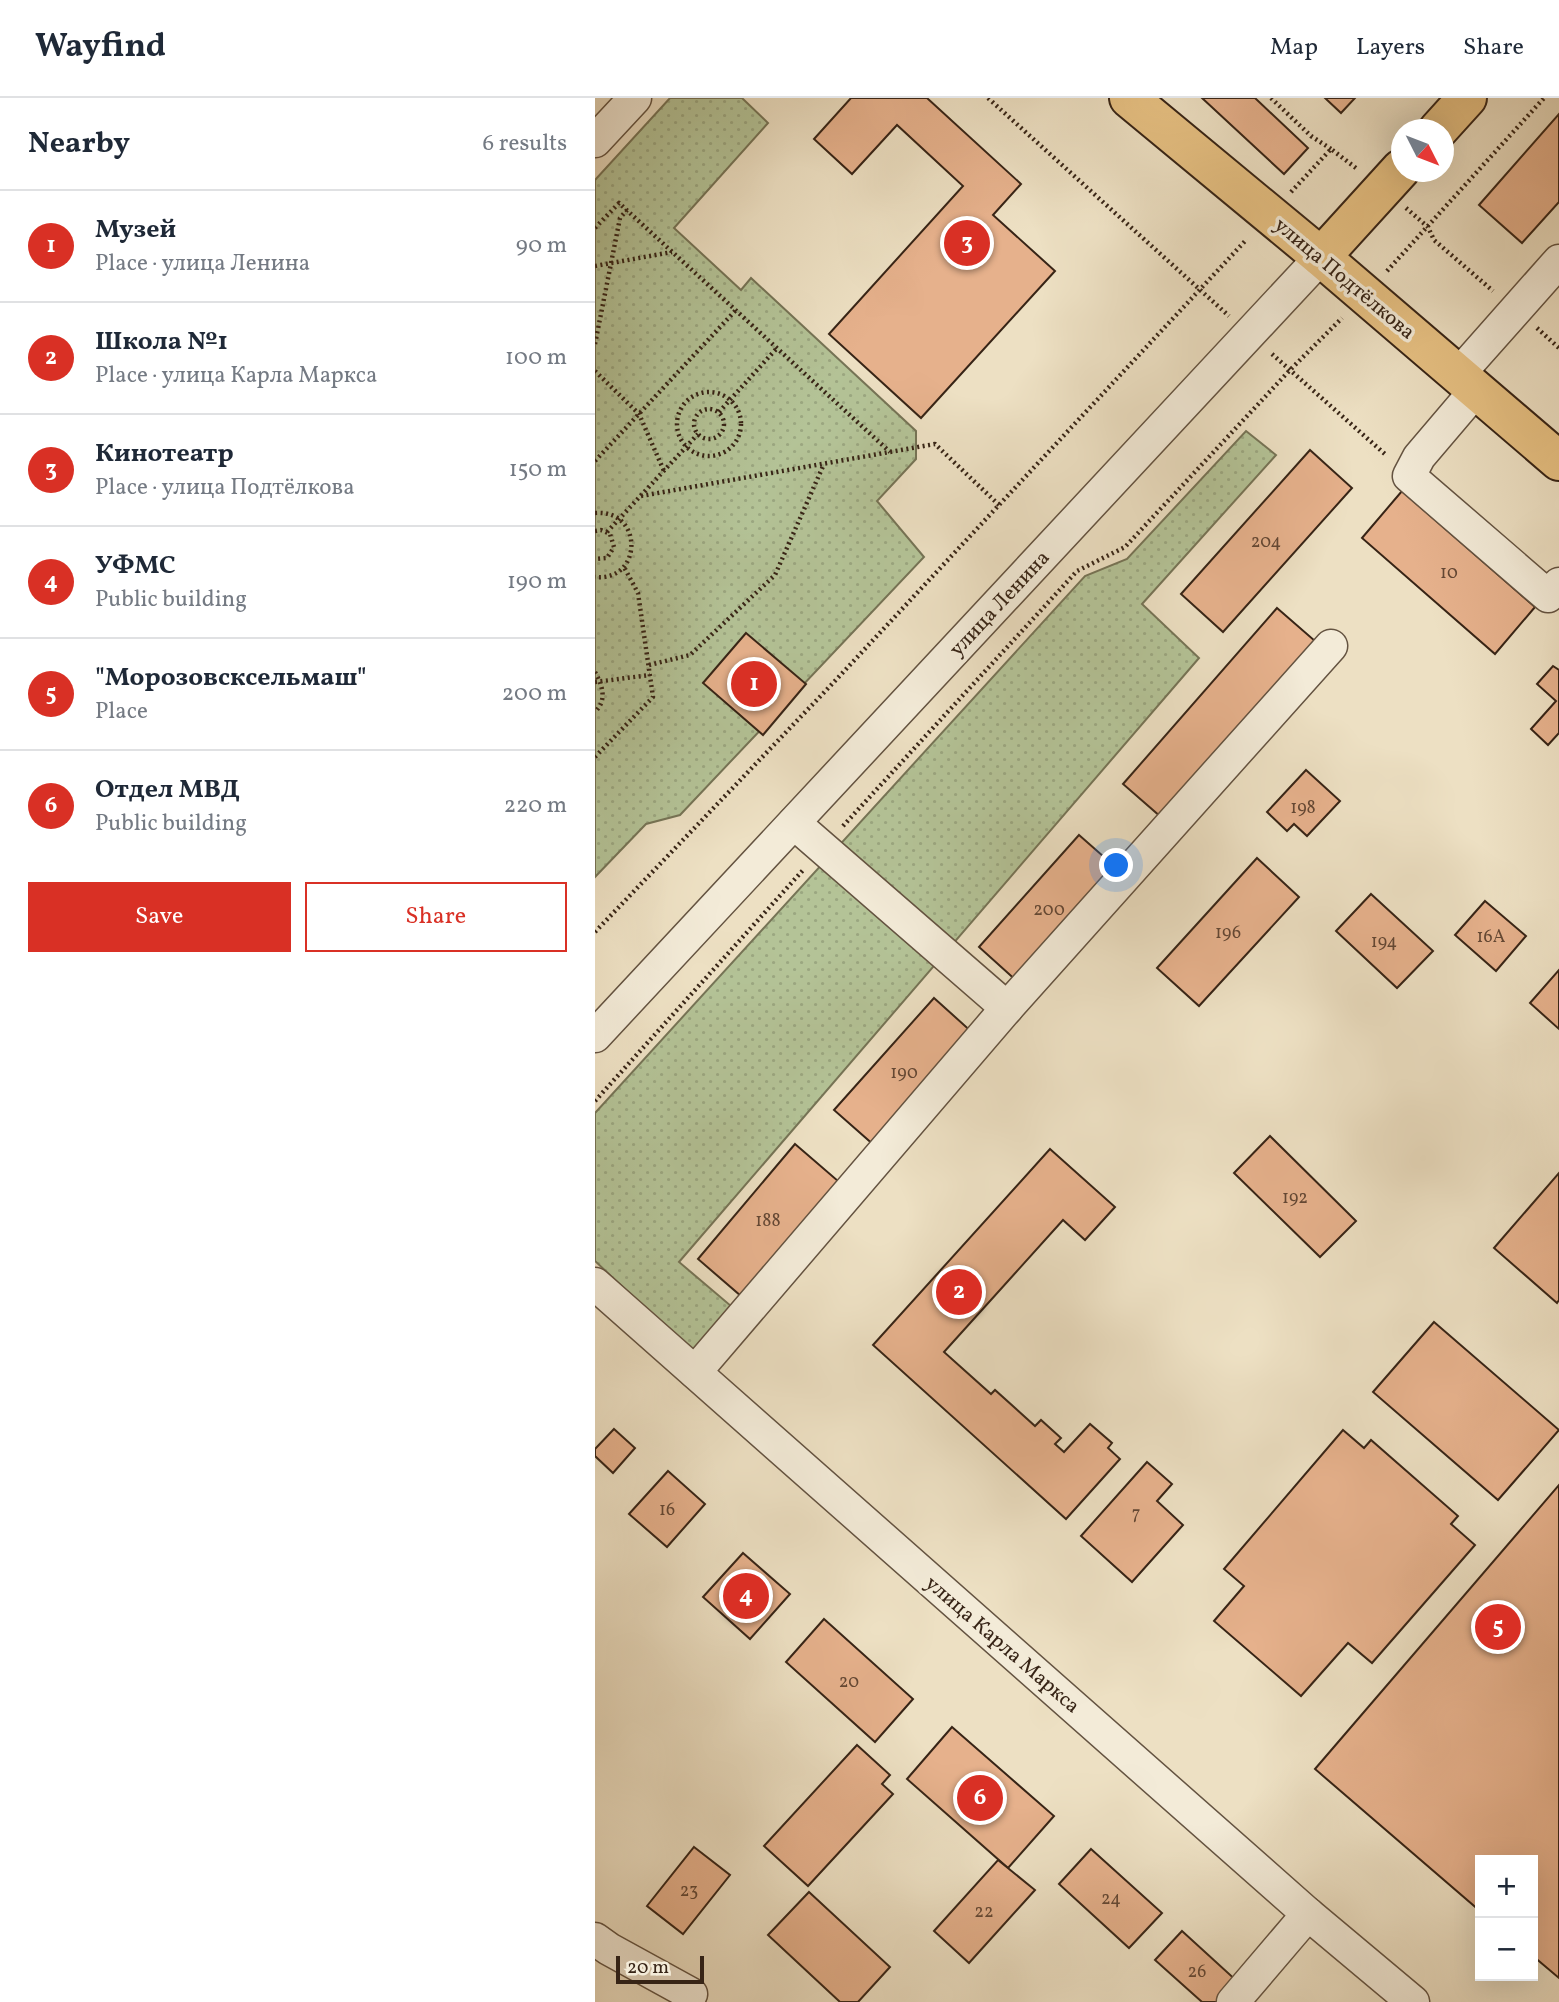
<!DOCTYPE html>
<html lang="en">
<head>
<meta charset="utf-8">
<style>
  body { margin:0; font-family:Vollkorn,serif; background:#f2f2f3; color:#1f2937 }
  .controls { position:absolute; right:21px; bottom:21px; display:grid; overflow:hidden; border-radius:0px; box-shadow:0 7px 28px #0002 }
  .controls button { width:63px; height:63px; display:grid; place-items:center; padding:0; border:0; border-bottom:2px solid #e0e1e3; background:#fff; color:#1f2937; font:35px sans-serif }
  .compass { position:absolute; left:796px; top:21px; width:63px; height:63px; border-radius:50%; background:#fff; box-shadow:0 7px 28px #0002; rotate:132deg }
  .scale { position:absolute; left:21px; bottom:18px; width:88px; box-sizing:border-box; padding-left:7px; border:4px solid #372416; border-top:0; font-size:19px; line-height:24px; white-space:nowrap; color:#372416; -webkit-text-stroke:5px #f3ebd8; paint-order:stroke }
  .you { position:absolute; left:522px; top:768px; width:24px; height:24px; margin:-18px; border:5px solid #fff; border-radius:50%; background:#1a73e8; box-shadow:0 0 0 10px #1a73e833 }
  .badge { display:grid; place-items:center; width:46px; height:46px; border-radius:50%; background:#d93025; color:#fff; font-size:23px; font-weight:700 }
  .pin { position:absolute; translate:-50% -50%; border:4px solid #fff; box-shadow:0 2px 7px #0006 }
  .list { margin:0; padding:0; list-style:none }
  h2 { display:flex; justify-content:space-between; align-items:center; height:91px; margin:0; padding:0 28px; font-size:30px }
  h2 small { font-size:23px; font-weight:400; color:#747a83 }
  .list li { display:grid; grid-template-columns:46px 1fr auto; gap:21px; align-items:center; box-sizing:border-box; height:112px; padding:0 28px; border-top:2px solid #e0e1e3 }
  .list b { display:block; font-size:26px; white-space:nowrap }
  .list p { margin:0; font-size:23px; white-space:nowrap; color:#747a83 }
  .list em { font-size:23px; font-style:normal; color:#747a83 }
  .actions { display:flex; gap:14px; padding:21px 28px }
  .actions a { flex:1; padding:16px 0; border:2px solid #d93025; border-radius:0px; text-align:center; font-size:24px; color:#d93025 }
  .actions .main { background:#d93025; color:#fff }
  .map { position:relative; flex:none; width:964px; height:1904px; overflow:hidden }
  header { display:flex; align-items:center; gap:42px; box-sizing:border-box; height:98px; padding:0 35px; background:#fff; border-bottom:2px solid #e0e1e3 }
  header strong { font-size:33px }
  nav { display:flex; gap:38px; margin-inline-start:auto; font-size:24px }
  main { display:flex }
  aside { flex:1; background:#fff }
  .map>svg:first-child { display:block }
  .grass { fill:url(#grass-dots); stroke:#767456; stroke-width:2 }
  .building { fill:#e6b18c; stroke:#372416; stroke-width:2 }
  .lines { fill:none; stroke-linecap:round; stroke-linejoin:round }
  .minor-casing { stroke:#645341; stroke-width:35 }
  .major-casing { stroke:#372416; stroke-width:42 }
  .path { stroke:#372416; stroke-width:4.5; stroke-dasharray:2 3.5; stroke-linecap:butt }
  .minor { stroke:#f3ebd8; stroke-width:32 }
  .major { stroke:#e6c082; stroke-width:38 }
  .labels { text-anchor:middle; stroke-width:7; stroke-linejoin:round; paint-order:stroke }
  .number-label { font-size:18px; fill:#634734 }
  .street-label { font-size:21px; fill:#372416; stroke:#f3ebd8 }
</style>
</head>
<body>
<header>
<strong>Wayfind</strong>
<nav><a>Map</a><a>Layers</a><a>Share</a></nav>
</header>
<main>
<aside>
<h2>Nearby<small>6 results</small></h2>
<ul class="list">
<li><span class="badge">1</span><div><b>Музей</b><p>Place · улица Ленина</p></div><em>90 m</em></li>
<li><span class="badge">2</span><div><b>Школа №1</b><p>Place · улица Карла Маркса</p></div><em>100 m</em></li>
<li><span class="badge">3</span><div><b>Кинотеатр</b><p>Place · улица Подтёлкова</p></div><em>150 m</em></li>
<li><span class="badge">4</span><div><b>УФМС</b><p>Public building</p></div><em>190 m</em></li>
<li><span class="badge">5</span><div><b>&quot;Морозовсксельмаш&quot;</b><p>Place</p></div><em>200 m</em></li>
<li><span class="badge">6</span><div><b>Отдел МВД</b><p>Public building</p></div><em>220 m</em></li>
</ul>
<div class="actions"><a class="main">Save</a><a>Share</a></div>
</aside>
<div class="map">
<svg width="964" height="1904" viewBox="0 0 964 1904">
  <defs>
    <pattern id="grass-dots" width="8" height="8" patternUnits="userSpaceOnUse" patternTransform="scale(1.75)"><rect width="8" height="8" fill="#b4c397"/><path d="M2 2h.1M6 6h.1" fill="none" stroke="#9ba781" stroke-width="1.8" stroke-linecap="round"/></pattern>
  </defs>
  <rect width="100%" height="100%" fill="#ede0c3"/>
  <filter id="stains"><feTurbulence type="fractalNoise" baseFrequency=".00286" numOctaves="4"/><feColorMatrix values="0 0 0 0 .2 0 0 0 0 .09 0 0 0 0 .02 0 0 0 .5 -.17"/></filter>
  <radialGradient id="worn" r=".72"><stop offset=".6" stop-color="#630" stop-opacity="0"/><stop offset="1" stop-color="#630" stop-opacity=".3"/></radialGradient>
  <!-- grass -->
  <g class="grass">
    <polygon points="75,0 147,0 173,25 79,130 146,192 156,180 321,333 321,361 282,403 329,459 85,717 51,726 0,779 0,82"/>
    <polygon points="651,333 681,357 547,506 604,560 84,1164 136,1208 97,1254 0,1163 0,1015 490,478 532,461"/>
  </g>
  <!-- building -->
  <g class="building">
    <polygon points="256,0 332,0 426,86 398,117 460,173 326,320 234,236 368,88 302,27 257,76 219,41"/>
    <polygon points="607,0 660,0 713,50 689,76"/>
    <polygon points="730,0 760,0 746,15"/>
    <polygon points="964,16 964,104 927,145 884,107"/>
    <polygon points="715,352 757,390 628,534 586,496"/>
    <polygon points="807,393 940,509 900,556 767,440"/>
    <polygon points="682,510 720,543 566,719 528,686"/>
    <polygon points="151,535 211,586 168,637 108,585"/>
    <polygon points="958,568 964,572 964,635 953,647 936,631 961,603 942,586"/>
    <polygon points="711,672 745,703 712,738 699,726 692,733 672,714"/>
    <polygon points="484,737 525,773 424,885 384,849"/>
    <polygon points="662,760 704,799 604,908 562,870"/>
    <polygon points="776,796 838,853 802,890 741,833"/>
    <polygon points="890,803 931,838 901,873 860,837"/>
    <polygon points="964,872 964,931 935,905"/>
    <polygon points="339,900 379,936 280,1048 239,1012"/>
    <polygon points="675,1038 761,1123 725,1159 639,1075"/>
    <polygon points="200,1046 243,1083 146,1198 103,1161"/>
    <polygon points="455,1051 520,1109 490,1142 468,1122 349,1254 396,1296 400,1292 440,1328 446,1322 466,1340 460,1346 469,1354 495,1326 517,1345 513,1350 525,1361 471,1421 278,1247"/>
    <polygon points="964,1075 964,1202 962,1205 899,1150"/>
    <polygon points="839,1224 964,1332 903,1402 778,1294"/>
    <polygon points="19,1331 40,1350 18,1375 0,1358 0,1351"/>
    <polygon points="748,1332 769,1350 776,1342 863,1418 856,1426 880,1447 777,1565 753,1545 706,1598 619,1523 649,1488 629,1471"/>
    <polygon points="552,1364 577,1386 562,1403 588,1427 537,1484 486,1438"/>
    <polygon points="73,1373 110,1406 72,1449 34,1416"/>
    <polygon points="964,1387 964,1880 938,1858 938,1762 885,1762 885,1813 720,1671"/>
    <polygon points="148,1455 195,1496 155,1541 108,1499"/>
    <polygon points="229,1521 318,1601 280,1644 191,1564"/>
    <polygon points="357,1629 459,1718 413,1770 312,1681"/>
    <polygon points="262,1647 295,1677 287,1686 298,1696 213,1788 169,1748"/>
    <polygon points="99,1749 135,1777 88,1836 52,1808"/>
    <polygon points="496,1751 567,1815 534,1850 464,1786"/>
    <polygon points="403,1762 440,1792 374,1865 339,1833"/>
    <polygon points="214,1794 295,1869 263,1904 245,1904 173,1837"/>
    <polygon points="587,1833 644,1885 627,1904 607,1904 560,1862"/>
  </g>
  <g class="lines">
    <!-- minor casing -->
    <g class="minor-casing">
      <g id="minor">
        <polyline points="0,43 40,0"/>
        <polyline points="863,277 964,163"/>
        <polyline points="881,292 824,359 814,378 953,498 964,486"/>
        <polyline points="199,725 412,910"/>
        <polyline points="0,938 726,159"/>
        <polyline points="0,1186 713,1816 818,1904"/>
        <polyline points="100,1274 412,910 736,548"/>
        <polyline points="0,1841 14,1851 96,1896"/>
        <polyline points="638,1904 713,1816"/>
      </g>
    </g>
    <!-- major casing -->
    <g class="major-casing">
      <g id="major">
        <polyline points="534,0 726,159 964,363"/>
        <polyline points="843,32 872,0"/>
        <polyline points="726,159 806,71"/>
      </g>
    </g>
    <!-- path -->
    <g class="path">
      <polyline points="393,0 634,218"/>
      <polyline points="676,0 716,38 736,51"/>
      <polyline points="696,94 736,51 761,70"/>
      <polyline points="811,110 833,129 839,142 898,193"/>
      <polyline points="0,130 24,105 295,354"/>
      <polyline points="0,168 77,154"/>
      <polyline points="792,173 949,0"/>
      <polyline points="942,230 964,250"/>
      <polyline points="0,246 25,120 32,112"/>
      <polyline points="677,256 791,357"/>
      <polyline points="0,273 44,316 69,373"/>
      <circle cx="114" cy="326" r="32"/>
      <circle cx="114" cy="326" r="15"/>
      <polyline points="124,314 182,250"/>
      <polyline points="0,363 141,212"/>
      <polyline points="46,398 340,346 404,407"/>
      <path d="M0 415C49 411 48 484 0 479"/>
      <polyline points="0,433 6,432 15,436 19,449 12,460 0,461"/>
      <polyline points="12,434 103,336"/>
      <polyline points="54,567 95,557 180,477 229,366"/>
      <path d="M0 574C8 589 12 602 0 614"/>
      <polyline points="0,584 55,577"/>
      <polyline points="0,659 58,599 43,495 29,469"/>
      <polyline points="248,728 482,473 530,449 695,272 747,220"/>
      <polyline points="0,834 239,584 652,141"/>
      <polyline points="0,1003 209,771"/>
    </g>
    <!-- minor -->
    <use href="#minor" class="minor"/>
    <!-- major -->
    <use href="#major" class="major"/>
  </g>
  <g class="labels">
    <!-- number labels -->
    <g class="number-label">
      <text x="671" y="449">204</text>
      <text x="854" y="480">10</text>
      <text x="708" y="715">198</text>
      <text x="454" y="817">200</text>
      <text x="633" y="840">196</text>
      <text x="896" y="844">16А</text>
      <text x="789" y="849">194</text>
      <text x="309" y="980">190</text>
      <text x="700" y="1105">192</text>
      <text x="173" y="1128">188</text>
      <text x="72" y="1417">16</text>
      <text x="541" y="1421">7</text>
      <text x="254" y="1589">20</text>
      <text x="94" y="1798">23</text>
      <text x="516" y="1806">24</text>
      <text x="389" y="1819">22</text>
      <text x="602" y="1879">26</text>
    </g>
    <!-- street labels -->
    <g class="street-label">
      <text transform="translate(750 180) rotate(40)" y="7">улица Подтёлкова</text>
      <text transform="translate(404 505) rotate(-47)" y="7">улица Ленина</text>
      <text transform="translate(408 1546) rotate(41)" y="7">улица Карла Маркса</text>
    </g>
  </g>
  <rect width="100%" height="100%" filter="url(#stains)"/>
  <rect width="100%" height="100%" fill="url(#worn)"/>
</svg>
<div class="controls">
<button>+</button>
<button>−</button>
</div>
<svg class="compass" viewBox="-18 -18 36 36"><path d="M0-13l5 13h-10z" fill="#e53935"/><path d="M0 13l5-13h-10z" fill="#747a83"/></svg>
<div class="scale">20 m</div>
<div class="you"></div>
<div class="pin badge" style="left:159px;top:586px">1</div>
<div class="pin badge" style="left:364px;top:1194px">2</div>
<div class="pin badge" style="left:372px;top:145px">3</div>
<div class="pin badge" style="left:151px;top:1498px">4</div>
<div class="pin badge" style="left:903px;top:1529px">5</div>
<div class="pin badge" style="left:385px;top:1700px">6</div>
</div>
</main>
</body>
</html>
